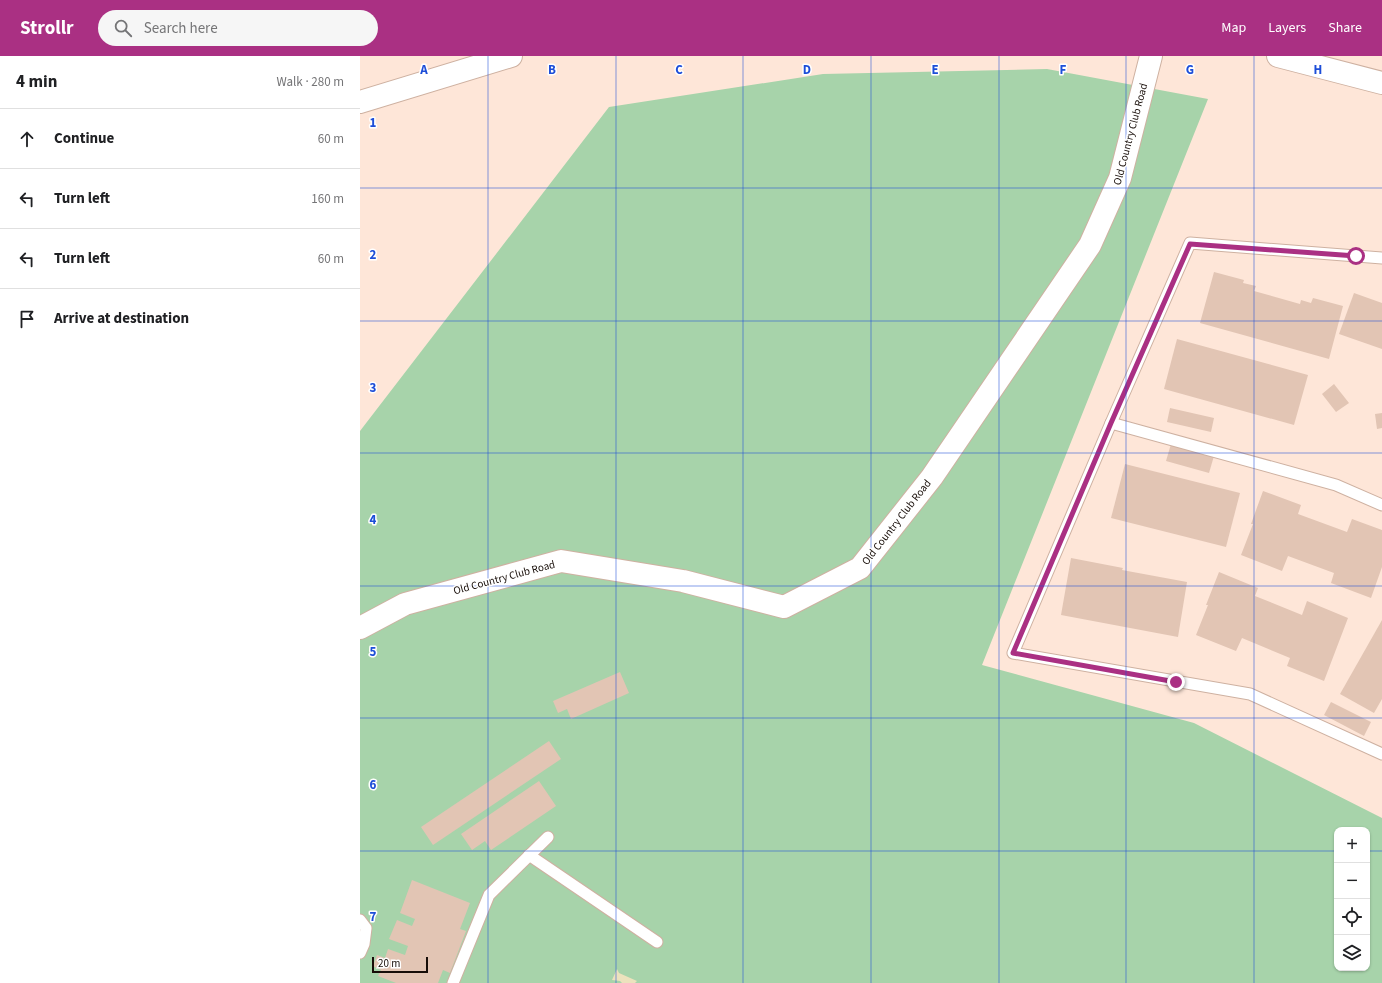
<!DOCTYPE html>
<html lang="en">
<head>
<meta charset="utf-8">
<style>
  body { margin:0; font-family:"Source Sans 3",sans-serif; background:#f6f6f6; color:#202124 }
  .controls { position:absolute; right:12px; bottom:12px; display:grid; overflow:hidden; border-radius:8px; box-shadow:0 1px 3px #0004 }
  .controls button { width:36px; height:36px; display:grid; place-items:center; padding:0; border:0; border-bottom:1px solid #e0e0e0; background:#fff; color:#202124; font:20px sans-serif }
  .scale { position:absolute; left:12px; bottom:10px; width:56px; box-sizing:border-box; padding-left:4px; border:2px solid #170d08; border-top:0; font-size:11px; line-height:14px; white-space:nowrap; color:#170d08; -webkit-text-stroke:3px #fff; paint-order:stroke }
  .stop { position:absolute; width:12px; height:12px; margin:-9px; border:3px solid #aa3083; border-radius:50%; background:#fff }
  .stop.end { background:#aa3083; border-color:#fff; box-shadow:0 1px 4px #0008 }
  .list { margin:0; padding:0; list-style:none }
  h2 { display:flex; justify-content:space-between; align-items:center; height:52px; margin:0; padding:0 16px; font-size:17px }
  h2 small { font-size:13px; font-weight:400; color:#757577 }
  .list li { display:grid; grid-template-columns:26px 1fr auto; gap:12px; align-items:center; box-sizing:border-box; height:60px; padding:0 16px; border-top:1px solid #e0e0e0 }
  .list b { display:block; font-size:15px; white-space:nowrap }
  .list em { font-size:13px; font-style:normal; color:#757577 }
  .icon { flex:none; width:22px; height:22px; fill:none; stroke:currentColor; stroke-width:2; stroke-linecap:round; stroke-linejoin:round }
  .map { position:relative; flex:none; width:1022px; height:927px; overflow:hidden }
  header { display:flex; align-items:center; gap:24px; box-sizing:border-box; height:56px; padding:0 20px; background:#aa3083; color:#fff }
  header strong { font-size:19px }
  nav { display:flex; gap:22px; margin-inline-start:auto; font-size:14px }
  .search { width:280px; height:36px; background:#f6f6f6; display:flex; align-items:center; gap:10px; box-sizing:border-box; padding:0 14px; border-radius:22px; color:#757577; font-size:15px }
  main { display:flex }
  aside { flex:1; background:#fff }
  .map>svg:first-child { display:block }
  .green { fill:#a7d3aa; fill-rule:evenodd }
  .sand { fill:#ece2bd }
  .building { fill:#e2c5b4 }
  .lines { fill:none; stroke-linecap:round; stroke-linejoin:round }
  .lane-casing { stroke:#ceb1a1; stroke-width:13 }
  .street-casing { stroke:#ceb1a1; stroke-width:24 }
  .primary-casing { stroke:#ceb1a1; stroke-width:24 }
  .lane { stroke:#fff; stroke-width:11 }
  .street { stroke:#fff; stroke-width:22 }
  .primary { stroke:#fff; stroke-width:22 }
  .route { stroke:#aa3083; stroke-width:5 }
  .grid { fill:none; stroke:#1d4ed8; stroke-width:1; stroke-opacity:0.55 }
  .labels { text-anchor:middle; stroke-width:3; stroke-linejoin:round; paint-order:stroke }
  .street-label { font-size:11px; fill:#170d08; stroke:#fff }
  .grid-label { font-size:13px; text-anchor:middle; font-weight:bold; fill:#1d4ed8; stroke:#fff; stroke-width:3; stroke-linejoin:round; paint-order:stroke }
</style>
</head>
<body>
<header>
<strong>Strollr</strong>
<div class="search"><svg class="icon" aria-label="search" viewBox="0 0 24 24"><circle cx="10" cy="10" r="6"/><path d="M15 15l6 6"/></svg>Search here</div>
<nav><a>Map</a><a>Layers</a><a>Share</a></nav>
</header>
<main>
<aside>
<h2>4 min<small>Walk · 280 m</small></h2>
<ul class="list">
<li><svg class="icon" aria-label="ahead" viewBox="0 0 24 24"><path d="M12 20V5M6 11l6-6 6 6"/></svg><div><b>Continue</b></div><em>60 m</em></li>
<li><svg class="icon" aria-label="left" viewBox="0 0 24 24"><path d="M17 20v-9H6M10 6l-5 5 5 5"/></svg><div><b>Turn left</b></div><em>160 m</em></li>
<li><svg class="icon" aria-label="left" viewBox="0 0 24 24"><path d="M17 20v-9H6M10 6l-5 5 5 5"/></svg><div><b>Turn left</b></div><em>60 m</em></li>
<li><svg class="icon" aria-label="arrive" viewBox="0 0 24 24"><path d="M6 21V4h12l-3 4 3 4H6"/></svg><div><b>Arrive at destination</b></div></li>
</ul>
</aside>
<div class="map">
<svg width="1022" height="927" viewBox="0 0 1022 927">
  <rect width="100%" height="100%" fill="#fee6d8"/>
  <!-- green -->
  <path class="green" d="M687 13 848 43 622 609 834 667 1022 762V927H0V375L249 51 463 18ZM977 774H1007V912H977Z"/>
  <!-- sand -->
  <polygon class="sand" points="257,913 259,917 277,925 275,927 262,927 260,925 252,924"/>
  <!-- building -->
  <g class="building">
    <polygon points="854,216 884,224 883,227 896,230 894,235 940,248 941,244 951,247 953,242 983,250 969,303 840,267"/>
    <polygon points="994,237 1022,247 1022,293 979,278"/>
    <polygon points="817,283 948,319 934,369 804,333"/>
    <polygon points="974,328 989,347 976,356 962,338"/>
    <polygon points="810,352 854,362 851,376 807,366"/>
    <polygon points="1022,357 1022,372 1017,373 1015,358"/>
    <polygon points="811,388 854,400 849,417 806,405"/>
    <polygon points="765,408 880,437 866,491 751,462"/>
    <polygon points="903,435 941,449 938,458 987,476 992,463 1022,474 1022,511 1011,542 971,527 974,517 928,500 922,515 881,499 893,468 891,468"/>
    <polygon points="711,502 763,512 762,514 827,526 818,581 701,559"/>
    <polygon points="859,516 898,532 895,540 942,559 947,545 988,562 964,625 927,610 930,602 882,582 876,595 836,579 848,549 846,549"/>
    <polygon points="1022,564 1022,643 1014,657 980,638"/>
    <polygon points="260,616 269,637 211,663 207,653 198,657 193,645"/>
    <polygon points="971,646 1011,666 1004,680 964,659"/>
    <polygon points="189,685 201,703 73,789 61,771"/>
    <polygon points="179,725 196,750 131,794 125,785 112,794 101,778"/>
    <polygon points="52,824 110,847 100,873 106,875 90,917 83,914 78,927 36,927 18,920 21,914 13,910 17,899 25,902 28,893 45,899 48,890 29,883 37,864 52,870 55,863 40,857"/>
  </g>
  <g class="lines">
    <!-- lane casing -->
    <g class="lane-casing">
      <g id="lane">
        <polyline points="1022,202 830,187 751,367 653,597 890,638 1022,698"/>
        <polyline points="751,367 976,429 1022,449"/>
        <polyline points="169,799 297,886"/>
        <polyline points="0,864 6,872 4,888 0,897"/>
        <polyline points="93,927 129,839 188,781"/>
      </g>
    </g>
    <!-- street casing -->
    <g class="street-casing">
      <polyline id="street" points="0,572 45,548 201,505 323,525 424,551 500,512 572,421 730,189 760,122 791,0"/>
    </g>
    <!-- primary casing -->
    <g class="primary-casing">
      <g id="primary">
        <polyline points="918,0 1022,27"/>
        <polyline points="0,46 151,0"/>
      </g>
    </g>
    <!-- lane -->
    <use href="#lane" class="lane"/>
    <!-- street -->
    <use href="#street" class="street"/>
    <!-- primary -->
    <use href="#primary" class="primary"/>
  </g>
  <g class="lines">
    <!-- route -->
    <polyline class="route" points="816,626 653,597 751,367 830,188 996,200"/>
  </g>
  <!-- grid -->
  <path class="grid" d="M128 0V927M256 0V927M383 0V927M511 0V927M639 0V927M766 0V927M894 0V927M0 132H1022M0 265H1022M0 397H1022M0 530H1022M0 662H1022M0 795H977M1007 795H1022"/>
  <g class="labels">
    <!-- street labels -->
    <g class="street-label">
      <text transform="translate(770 78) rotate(-75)" y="4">Old Country Club Road</text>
      <text transform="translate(536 466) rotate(-52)" y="4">Old Country Club Road</text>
      <text transform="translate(144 521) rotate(-15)" y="4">Old Country Club Road</text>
    </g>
  </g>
  <g class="grid-label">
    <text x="64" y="18">A</text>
    <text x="192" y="18">B</text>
    <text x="319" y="18">C</text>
    <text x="447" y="18">D</text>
    <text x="575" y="18">E</text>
    <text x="703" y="18">F</text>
    <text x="830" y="18">G</text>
    <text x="958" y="18">H</text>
    <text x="13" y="71">1</text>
    <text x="13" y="203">2</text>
    <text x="13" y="336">3</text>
    <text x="13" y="468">4</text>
    <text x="13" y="600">5</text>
    <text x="13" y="733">6</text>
    <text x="13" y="865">7</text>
  </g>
</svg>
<div class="controls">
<button>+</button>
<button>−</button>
<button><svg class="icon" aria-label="locate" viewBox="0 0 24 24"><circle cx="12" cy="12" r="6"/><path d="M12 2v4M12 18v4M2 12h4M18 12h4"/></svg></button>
<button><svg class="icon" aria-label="layers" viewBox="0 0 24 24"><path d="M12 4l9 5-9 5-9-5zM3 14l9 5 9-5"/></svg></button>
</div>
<div class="scale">20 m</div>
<div class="stop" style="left:996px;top:200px"></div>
<div class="stop end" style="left:816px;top:626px"></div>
</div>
</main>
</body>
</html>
